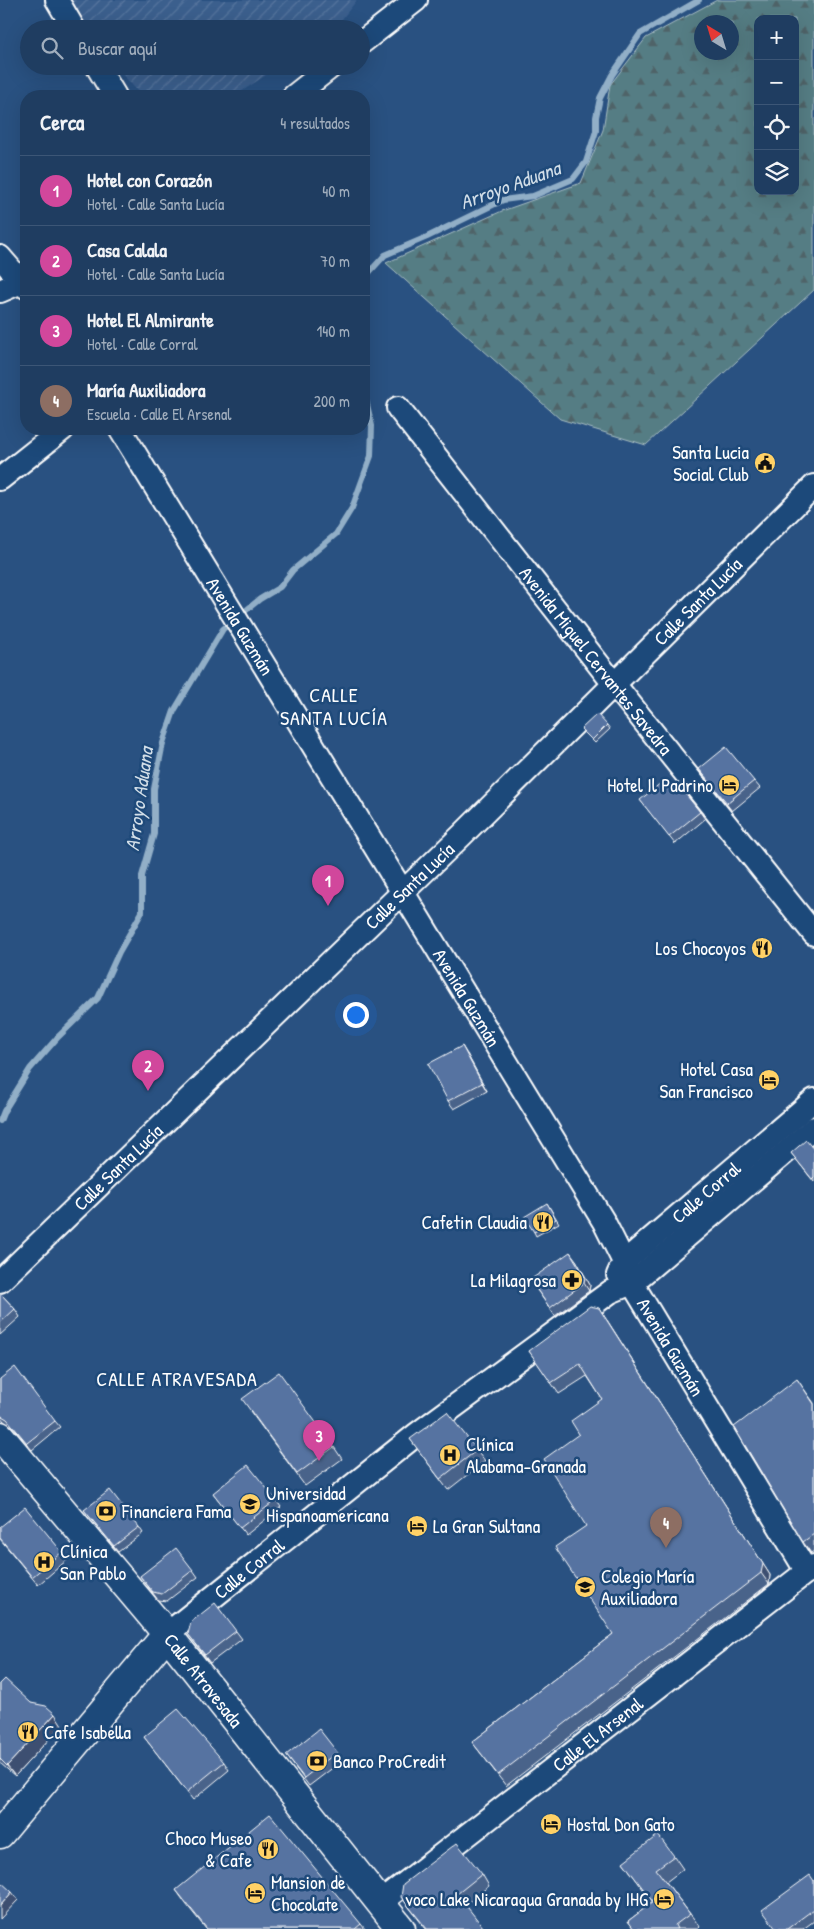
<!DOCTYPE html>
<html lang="es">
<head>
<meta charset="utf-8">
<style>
  body { margin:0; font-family:"Patrick Hand",sans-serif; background:#2c486a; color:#f1f3f6 }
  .controls { position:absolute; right:15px; top:15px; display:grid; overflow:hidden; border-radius:10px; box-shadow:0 5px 20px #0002 }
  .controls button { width:45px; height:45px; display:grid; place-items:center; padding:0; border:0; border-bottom:1px solid #3c5676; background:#1f3d61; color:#f1f3f6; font:25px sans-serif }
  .compass { position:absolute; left:694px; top:15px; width:45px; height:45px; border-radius:50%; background:#1f3d61; box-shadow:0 5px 20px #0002; rotate:322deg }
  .you { position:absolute; left:355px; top:1014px; width:18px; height:18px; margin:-12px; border:4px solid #fff; border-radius:50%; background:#1a73e8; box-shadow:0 0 0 8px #1a73e833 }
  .badge { display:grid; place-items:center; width:32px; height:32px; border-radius:50%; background:#ffd166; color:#fff; font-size:16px; font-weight:700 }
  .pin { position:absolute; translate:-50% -41px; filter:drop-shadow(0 1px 2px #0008) }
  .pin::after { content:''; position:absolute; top:26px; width:18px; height:15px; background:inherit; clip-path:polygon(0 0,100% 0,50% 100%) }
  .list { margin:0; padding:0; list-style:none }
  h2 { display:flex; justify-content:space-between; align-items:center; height:65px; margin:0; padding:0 20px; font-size:21px }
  h2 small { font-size:16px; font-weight:400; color:#a1aebd }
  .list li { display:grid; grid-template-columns:32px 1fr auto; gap:15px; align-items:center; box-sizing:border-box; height:70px; padding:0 20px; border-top:1px solid #3c5676 }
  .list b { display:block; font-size:19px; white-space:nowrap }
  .list p { margin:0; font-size:16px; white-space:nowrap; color:#a1aebd }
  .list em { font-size:16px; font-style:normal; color:#a1aebd }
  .icon { flex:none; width:28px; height:28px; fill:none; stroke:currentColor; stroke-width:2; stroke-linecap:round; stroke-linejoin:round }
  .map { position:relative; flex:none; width:814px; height:1929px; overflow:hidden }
  .search { position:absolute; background:#1f3d61; box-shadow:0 5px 20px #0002; left:20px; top:20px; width:350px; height:55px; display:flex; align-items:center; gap:12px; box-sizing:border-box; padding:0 18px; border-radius:28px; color:#a1aebd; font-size:19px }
  .panel { position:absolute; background:#1f3d61; box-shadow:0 5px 20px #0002; left:20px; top:90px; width:350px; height:345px; border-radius:20px }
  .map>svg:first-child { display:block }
  .industrial { fill:url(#industrial-furrows) }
  .forest { fill:url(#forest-firs); stroke:#aabec2; fill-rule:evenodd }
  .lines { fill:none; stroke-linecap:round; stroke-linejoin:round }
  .stream { stroke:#92afc7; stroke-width:6 }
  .minor-casing { stroke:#fff; stroke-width:26 }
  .tertiary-casing { stroke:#fff; stroke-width:31 }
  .minor { stroke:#1f4a7a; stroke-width:22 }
  .tertiary { stroke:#1f4a7a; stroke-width:28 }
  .wall { fill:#4a638a; stroke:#fff }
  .shaded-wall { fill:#3c5071; stroke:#fff }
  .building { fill:#5673a1; stroke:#fff }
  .labels { text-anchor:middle; stroke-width:5; stroke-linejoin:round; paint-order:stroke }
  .poi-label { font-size:19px; fill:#fff; stroke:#1f4a7a; text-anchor:start }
  .street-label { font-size:19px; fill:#fff; stroke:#1f4a7a }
  .water-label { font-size:20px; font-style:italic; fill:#d2dee8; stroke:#1f4a7a }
  .neighbourhood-label { font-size:20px; letter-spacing:1px; fill:#fff; stroke:#1f4a7a }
</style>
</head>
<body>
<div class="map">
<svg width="814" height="1929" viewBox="0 0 814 1929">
  <defs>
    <pattern id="industrial-furrows" width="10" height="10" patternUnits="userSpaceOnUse" patternTransform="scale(1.25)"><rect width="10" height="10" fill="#3a5e8d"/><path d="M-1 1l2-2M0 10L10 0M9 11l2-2" fill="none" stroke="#58769e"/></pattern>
    <pattern id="forest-firs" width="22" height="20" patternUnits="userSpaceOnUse" patternTransform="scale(1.25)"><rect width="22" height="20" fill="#547d84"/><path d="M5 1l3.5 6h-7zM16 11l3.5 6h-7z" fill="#506468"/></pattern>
  </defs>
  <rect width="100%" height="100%" fill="#295181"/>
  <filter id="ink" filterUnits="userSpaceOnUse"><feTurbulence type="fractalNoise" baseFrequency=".02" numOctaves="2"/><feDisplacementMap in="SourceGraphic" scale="10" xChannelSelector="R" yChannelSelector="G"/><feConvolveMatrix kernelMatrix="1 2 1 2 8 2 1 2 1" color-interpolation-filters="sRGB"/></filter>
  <g filter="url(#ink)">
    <!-- industrial -->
    <g class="industrial">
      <polygon points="73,0 357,0 334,29 87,29 74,8"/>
      <polygon points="115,66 279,66 235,96 142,96"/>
    </g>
    <!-- forest -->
    <path class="forest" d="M717 0H814V290L646 445 560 419 386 263 502 211 581 183 603 130 610 85 646 38ZM758 19H795V191H758ZM702 22H732V52H702Z"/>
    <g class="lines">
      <!-- stream -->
      <g class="stream">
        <polyline points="364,278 385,255 427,237 503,200 533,196 573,179 586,162 596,131 596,117 600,98 612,75 640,34 699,0"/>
        <polyline points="0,1121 4,1111 30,1069 58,1037 98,998 119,952 142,912 142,876 154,834 154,789 163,743 174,711 223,629 260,599 280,587 293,570 336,534 352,508 371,456 372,426 364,392"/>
      </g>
      <!-- minor casing -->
      <g class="minor-casing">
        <g id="minor">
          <polyline points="57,0 74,29"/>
          <polyline points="361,43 416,0"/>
          <polyline points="97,66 115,96"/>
          <polyline points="294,96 332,66"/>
          <polyline points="0,257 26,287"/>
          <polyline points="0,291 26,280"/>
          <path id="s1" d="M398 408 614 684 814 934"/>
          <path id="s2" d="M120 429 604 1222 624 1262 632 1283 807 1572"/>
          <polyline points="0,479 63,429"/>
          <path id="s3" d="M618 1275 624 1262 814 1100"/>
          <path id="s4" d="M0 1281 462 835 814 486"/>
          <path id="s5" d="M167 1634 417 1434 610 1292 632 1283 814 1128"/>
          <path id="s6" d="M381 1902 814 1566"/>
        </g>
      </g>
      <!-- tertiary casing -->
      <g class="tertiary-casing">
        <g id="tertiary">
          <path id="s7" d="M0 1436 167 1634 401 1929"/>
          <polyline points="0,1834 167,1634"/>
        </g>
      </g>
      <!-- minor -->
      <use href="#minor" class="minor"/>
      <!-- tertiary -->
      <use href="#tertiary" class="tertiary"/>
    </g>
    <!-- wall -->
    <g class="wall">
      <polygon points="607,725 610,729 595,743 581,729"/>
      <polygon points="699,769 754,781 760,788 732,811"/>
      <polygon points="671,792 700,812 705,819 675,844 640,800"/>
      <polygon points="467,1054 487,1091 454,1109 448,1101"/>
      <polygon points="814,1150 814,1182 791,1153"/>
      <polygon points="547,1203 559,1223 536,1236 534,1232"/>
      <polygon points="576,1260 590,1285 589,1291 555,1316 530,1280"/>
      <polygon points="0,1293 15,1309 20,1317 0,1335"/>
      <polygon points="607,1320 770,1575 769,1584 506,1786 472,1742 613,1634 586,1526 579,1434 602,1399 587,1376 559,1394 529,1351"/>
      <polygon points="0,1379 55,1421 60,1427 32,1450 12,1426 4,1421 0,1416"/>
      <polygon points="797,1379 814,1403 814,1551 811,1553 803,1542"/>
      <polygon points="250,1411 334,1447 342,1459 305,1486"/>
      <polygon points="410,1439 477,1450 485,1461 448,1490"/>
      <polygon points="213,1493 276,1500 281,1507 246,1535"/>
      <polygon points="84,1510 139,1527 143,1533 118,1552"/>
      <polygon points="0,1527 62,1552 67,1560 38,1585 0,1539"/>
      <polygon points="193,1570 198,1577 167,1601 158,1600 140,1576"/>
      <polygon points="236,1631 242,1639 210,1663 188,1634"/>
      <polygon points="0,1684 31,1703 62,1725 15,1776 0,1763"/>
      <polygon points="144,1737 224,1762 229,1770 193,1800"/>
      <polygon points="337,1752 343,1760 309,1786 286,1755"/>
      <polygon points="674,1856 683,1869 666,1882 700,1927 698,1929 634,1929 628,1921 653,1902 623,1862"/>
      <polygon points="482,1874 489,1886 465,1905 484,1929 426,1929 401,1897"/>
      <polygon points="814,1881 814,1921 803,1929 775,1929"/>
      <polygon points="176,1890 361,1924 365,1929 206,1929 186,1904"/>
    </g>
    <!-- shaded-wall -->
    <g class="shaded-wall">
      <polygon points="462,1046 467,1054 487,1091 482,1083"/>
      <polygon points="570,1252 576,1260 590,1285 589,1291 584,1283"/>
      <polygon points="599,1308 770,1575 769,1584 761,1573"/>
      <polygon points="55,1714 62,1725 15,1776 7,1766"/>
      <polygon points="12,1892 18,1900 0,1919 0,1906"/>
    </g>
    <!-- building -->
    <g class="building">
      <polygon points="597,714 607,725 592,740 581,729"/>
      <polygon points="726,747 754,781 727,803 699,769"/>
      <polygon points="662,782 671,792 679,786 700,812 669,837 640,800"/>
      <polygon points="462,1046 482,1083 448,1101 428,1064"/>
      <polygon points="806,1140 814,1150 814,1177 812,1179 791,1153"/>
      <polygon points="547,1203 556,1219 534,1232 524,1217"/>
      <polygon points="570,1252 585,1277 584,1283 550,1308 530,1280"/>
      <polygon points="0,1293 15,1309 0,1323"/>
      <polygon points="590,1306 599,1308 763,1564 761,1573 498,1775 472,1742 613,1634 555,1547 586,1526 544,1459 579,1434 571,1421 602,1399 580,1364 551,1383 529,1351"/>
      <polygon points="15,1367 55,1421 27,1443 7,1419 0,1415 0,1379"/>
      <polygon points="279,1372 334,1447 297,1474 242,1399"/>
      <polygon points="797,1379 814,1404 814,1534 803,1542 734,1427"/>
      <polygon points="447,1412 477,1450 440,1479 410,1439"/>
      <polygon points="248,1465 276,1500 240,1528 213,1493"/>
      <polygon points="110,1490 139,1527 114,1546 84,1510"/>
      <polygon points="25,1507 62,1552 32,1577 0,1538 0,1527"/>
      <polygon points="176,1548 193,1570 162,1594 153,1592 140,1576"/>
      <polygon points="215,1603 236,1631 205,1655 188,1634 191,1622"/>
      <polygon points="5,1679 31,1703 46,1706 55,1714 7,1766 0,1759 0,1684"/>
      <polygon points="178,1709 224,1762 187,1792 144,1737"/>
      <polygon points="319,1729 337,1752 304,1778 286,1755"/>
      <polygon points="270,1814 361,1924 355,1929 207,1929 176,1890"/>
      <polygon points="658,1835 674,1856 656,1869 690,1914 675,1925 677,1929 634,1929 628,1921 653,1902 623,1862"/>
      <polygon points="457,1843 482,1874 457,1894 483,1927 481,1929 427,1929 401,1897 403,1884"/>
      <polygon points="810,1875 814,1881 814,1909 787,1929 776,1929 762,1910"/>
      <polygon points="0,1881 12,1892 0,1906"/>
    </g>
  </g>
  <!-- icons -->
  <defs>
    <g id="civic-disc" transform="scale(1.125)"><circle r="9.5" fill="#ffd166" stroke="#1f4a7a"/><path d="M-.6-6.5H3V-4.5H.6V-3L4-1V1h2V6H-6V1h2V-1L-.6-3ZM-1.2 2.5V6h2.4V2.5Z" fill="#111"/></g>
    <g id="hotel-disc" transform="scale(1.125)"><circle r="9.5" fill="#ffd166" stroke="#1f4a7a"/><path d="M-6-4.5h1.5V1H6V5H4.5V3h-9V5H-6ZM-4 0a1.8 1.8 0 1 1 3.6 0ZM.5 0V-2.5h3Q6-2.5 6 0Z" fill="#111"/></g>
    <g id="restaurant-disc" transform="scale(1.125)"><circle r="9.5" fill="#ffd166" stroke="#1f4a7a"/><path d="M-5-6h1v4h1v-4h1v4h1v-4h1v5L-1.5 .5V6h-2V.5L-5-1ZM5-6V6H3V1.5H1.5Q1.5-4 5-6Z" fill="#111"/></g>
    <g id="pharmacy-disc" transform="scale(1.125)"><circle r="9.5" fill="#ffd166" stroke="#1f4a7a"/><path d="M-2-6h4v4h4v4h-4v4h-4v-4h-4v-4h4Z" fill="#111"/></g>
    <g id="hospital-disc" transform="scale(1.125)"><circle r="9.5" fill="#ffd166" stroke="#1f4a7a"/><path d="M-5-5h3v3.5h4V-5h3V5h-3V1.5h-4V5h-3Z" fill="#111"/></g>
    <g id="university-disc" transform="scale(1.125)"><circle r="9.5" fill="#ffd166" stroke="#1f4a7a"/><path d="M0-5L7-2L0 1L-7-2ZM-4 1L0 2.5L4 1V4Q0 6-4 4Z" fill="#111"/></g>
    <g id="bank-disc" transform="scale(1.125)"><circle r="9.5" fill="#ffd166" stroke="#1f4a7a"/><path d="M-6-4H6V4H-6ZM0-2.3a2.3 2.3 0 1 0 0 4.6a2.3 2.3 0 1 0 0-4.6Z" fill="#111"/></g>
  </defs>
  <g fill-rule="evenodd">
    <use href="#civic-disc" x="765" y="463"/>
    <use href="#hotel-disc" x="729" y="785"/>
    <use href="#restaurant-disc" x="762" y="948"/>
    <use href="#hotel-disc" x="769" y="1080"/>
    <use href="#restaurant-disc" x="543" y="1222"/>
    <use href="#pharmacy-disc" x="572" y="1280"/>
    <use href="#hospital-disc" x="450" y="1455"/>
    <use href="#university-disc" x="250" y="1504"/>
    <use href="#bank-disc" x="106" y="1511"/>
    <use href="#hotel-disc" x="417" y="1526"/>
    <use href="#hospital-disc" x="44" y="1562"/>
    <use href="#university-disc" x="585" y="1587"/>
    <use href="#restaurant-disc" x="28" y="1732"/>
    <use href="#bank-disc" x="317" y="1761"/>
    <use href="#hotel-disc" x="551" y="1824"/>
    <use href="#restaurant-disc" x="268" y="1849"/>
    <use href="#hotel-disc" x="255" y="1893"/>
    <use href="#hotel-disc" x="664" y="1899"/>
  </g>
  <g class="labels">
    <!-- poi labels -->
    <g class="poi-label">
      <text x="749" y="459" text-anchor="end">Santa Lucia<tspan x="749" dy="22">Social Club</tspan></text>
      <text x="713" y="792" text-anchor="end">Hotel Il Padrino</text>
      <text x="746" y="955" text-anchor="end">Los Chocoyos</text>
      <text x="753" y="1076" text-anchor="end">Hotel Casa<tspan x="753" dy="22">San Francisco</tspan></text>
      <text x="527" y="1229" text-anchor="end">Cafetin Claudia</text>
      <text x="556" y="1287" text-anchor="end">La Milagrosa</text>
      <text x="466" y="1451">Clínica<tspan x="466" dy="22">Alabama-Granada</tspan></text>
      <text x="266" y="1500">Universidad<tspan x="266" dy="22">Hispanoamericana</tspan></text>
      <text x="122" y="1518">Financiera Fama</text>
      <text x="433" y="1533">La Gran Sultana</text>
      <text x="60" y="1558">Clínica<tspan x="60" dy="22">San Pablo</tspan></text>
      <text x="601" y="1583">Colegio María<tspan x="601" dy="22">Auxiliadora</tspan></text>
      <text x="44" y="1739">Cafe Isabella</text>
      <text x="333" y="1768">Banco ProCredit</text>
      <text x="567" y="1831">Hostal Don Gato</text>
      <text x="252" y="1845" text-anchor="end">Choco Museo<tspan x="252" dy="22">&amp; Cafe</tspan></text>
      <text x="271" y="1889">Mansion de<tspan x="271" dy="22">Chocolate</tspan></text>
      <text x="648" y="1906" text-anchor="end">voco Lake Nicaragua Granada by IHG</text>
    </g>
    <!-- street labels -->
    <g class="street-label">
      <text dy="7" stroke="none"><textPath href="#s4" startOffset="974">Calle Santa Lucía</textPath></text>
      <text dy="7" stroke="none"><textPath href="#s2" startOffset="231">Avenida Guzmán</textPath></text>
      <text dy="7" stroke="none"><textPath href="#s1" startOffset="321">Avenida Miguel Cervantes Savedra</textPath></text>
      <text dy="7" stroke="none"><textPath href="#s4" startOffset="569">Calle Santa Lucía</textPath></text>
      <text dy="7" stroke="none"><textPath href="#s2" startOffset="666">Avenida Guzmán</textPath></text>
      <text dy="7" stroke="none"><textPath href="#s4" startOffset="164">Calle Santa Lucía</textPath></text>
      <text dy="7" stroke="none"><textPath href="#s3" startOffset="122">Calle Corral</textPath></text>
      <text dy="7" stroke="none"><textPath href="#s2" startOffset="1071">Avenida Guzmán</textPath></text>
      <text dy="7" stroke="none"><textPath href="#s5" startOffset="105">Calle Corral</textPath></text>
      <text dy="7" stroke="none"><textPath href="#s7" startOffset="318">Calle Atravesada</textPath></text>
      <text dy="7" stroke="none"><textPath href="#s6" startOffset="274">Calle El Arsenal</textPath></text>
    </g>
    <!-- water labels -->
    <g class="water-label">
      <text transform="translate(510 185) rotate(-20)" y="7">Arroyo Aduana</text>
      <text transform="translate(139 799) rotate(-82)" y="7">Arroyo Aduana</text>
    </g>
    <!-- neighbourhood labels -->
    <g class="neighbourhood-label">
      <text x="334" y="702">CALLE<tspan x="334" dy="23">SANTA LUCÍA</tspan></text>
      <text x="177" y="1386">CALLE ATRAVESADA</text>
    </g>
  </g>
</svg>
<div class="controls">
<button>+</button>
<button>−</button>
<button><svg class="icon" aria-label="locate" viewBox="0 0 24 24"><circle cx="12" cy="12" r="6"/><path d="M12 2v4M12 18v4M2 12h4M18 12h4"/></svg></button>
<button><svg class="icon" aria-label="layers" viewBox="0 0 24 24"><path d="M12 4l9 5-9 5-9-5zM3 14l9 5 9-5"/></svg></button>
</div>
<svg class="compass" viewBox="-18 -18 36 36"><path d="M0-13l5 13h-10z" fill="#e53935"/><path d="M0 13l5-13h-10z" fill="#a1aebd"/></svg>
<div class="you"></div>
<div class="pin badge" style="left:328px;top:906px;background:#d1479c">1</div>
<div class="pin badge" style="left:148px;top:1091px;background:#d1479c">2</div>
<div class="pin badge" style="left:319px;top:1461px;background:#d1479c">3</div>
<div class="pin badge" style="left:666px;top:1548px;background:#8d6e63">4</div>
<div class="search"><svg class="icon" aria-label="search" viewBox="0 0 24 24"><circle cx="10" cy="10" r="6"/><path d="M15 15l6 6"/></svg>Buscar aquí</div>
<section class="panel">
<h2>Cerca<small>4 resultados</small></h2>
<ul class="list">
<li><span class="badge" style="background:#d1479c">1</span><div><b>Hotel con Corazón</b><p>Hotel · Calle Santa Lucía</p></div><em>40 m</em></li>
<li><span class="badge" style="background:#d1479c">2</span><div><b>Casa Calala</b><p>Hotel · Calle Santa Lucía</p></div><em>70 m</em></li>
<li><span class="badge" style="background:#d1479c">3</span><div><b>Hotel El Almirante</b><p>Hotel · Calle Corral</p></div><em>140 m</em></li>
<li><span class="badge" style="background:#8d6e63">4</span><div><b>María Auxiliadora</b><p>Escuela · Calle El Arsenal</p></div><em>200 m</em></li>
</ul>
</section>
</div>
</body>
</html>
